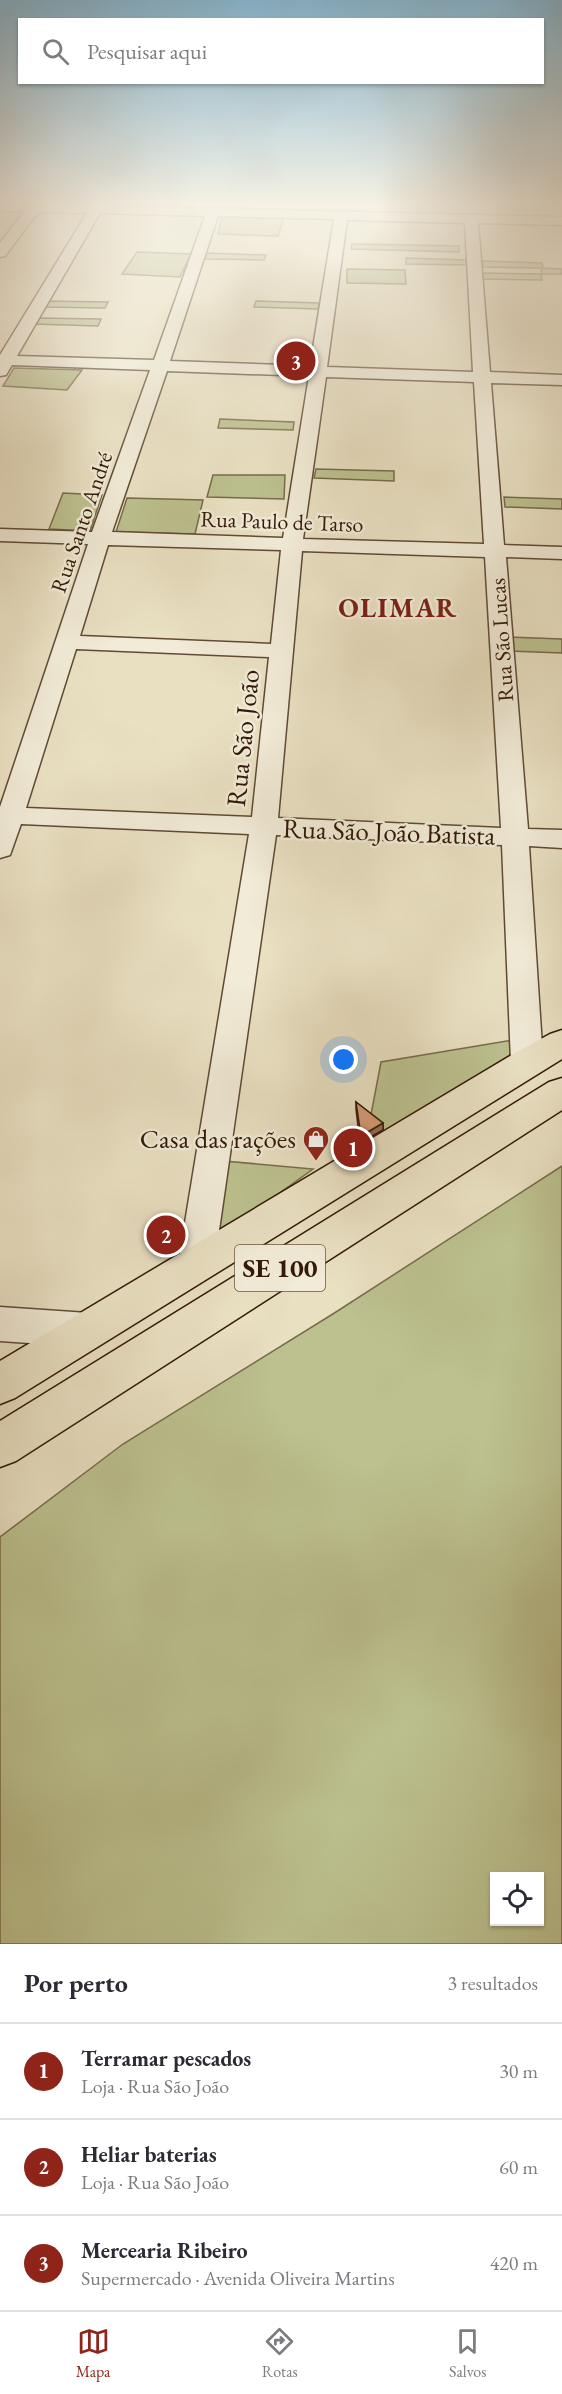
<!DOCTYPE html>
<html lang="pt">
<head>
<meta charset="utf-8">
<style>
  body { margin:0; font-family:"EB Garamond",serif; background:#f2f2f3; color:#2b2b33 }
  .controls { position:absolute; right:18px; bottom:18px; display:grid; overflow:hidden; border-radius:0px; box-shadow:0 2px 4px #0004 }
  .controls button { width:54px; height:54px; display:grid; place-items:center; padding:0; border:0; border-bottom:2px solid #e1e1e2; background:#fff; color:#2b2b33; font:30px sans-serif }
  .you { position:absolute; left:344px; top:1060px; width:21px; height:21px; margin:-15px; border:4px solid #fff; border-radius:50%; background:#1a73e8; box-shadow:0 0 0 9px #1a73e833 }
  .badge { display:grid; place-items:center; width:39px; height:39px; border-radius:50%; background:#8f2418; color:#fff; font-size:20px; font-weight:700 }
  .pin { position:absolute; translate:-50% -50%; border:3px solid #fff; box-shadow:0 2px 6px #0006 }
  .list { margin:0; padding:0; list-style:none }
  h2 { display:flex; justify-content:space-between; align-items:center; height:78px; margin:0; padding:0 24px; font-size:26px }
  h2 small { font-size:20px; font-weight:400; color:#7c7c81 }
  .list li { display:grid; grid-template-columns:39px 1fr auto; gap:18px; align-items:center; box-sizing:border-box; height:96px; padding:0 24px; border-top:2px solid #e1e1e2 }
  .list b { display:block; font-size:22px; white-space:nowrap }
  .list p { margin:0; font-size:20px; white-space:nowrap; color:#7c7c81 }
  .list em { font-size:20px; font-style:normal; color:#7c7c81 }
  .icon { flex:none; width:33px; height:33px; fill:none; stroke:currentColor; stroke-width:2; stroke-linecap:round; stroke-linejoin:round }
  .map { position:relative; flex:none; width:562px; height:1944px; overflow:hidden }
  .search { position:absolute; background:#fff; box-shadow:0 2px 4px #0004; left:18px; right:18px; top:18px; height:66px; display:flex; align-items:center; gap:15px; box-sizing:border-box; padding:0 21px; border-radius:0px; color:#7c7c81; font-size:22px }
  .sheet { height:366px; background:#fff }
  nav { display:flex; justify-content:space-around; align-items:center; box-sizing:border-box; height:84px; border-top:2px solid #e1e1e2; background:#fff; font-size:16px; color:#7c7c81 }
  nav a { display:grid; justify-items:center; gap:3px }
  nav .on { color:#8f2418 }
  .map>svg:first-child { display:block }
  .green { fill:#bcc18f; stroke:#776c4a; stroke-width:1.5; fill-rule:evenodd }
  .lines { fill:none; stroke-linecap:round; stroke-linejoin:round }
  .minor-casing { stroke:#604a35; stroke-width:3 }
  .primary-casing { stroke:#321806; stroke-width:3 }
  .minor { fill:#f1ebd7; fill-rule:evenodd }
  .primary { fill:#e9e0c2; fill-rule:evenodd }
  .wall { fill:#b98665; stroke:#321806; stroke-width:1.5 }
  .shaded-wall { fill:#966d53; stroke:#321806; stroke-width:1.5 }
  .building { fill:#d79c76; stroke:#321806; stroke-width:1.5 }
  .labels { text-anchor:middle; stroke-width:5; stroke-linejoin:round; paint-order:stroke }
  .far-street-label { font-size:22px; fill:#321806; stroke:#f1ebd7 }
  .shield { fill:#f1ebd7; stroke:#6b5745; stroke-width:1.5 }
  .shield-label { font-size:26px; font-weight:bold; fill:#321806 }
  .far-district-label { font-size:27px; font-weight:bold; letter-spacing:1.5px; fill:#7a1f14; stroke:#f1ebd7 }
  .street-label { font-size:27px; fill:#321806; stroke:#f1ebd7 }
  .poi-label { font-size:27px; fill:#321806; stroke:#f1ebd7; text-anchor:end }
</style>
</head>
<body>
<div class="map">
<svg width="562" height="1944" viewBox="0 0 562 1944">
  <rect width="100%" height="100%" fill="#e9e0c2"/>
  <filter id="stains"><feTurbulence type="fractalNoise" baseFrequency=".00333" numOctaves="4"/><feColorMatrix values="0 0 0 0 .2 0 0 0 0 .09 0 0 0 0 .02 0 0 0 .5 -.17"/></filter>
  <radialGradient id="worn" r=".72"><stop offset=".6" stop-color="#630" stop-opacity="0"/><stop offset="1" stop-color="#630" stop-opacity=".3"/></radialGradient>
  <!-- green -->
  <g class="green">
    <polygon points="222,217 284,218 278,236 218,234"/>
    <polygon points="352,244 459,246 459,252 351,249"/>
    <polygon points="137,252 191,254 180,277 122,274"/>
    <polygon points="207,253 266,255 264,260 205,259"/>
    <polygon points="406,258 466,260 466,265 406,264"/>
    <polygon points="482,261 542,263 543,268 562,269 562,274 542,274 541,268 483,267"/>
    <polygon points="347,269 405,270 406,284 347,283"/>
    <polygon points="480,273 541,274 542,280 480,279"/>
    <polygon points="45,301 108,302 105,308 42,307"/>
    <polygon points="256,301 319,303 318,309 254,307"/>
    <polygon points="37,318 101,319 98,326 33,324"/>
    <polygon points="14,368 82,370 67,390 3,386"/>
    <polygon points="220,419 294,422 293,430 218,428"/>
    <polygon points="316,469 394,471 394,481 314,478"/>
    <polygon points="213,475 285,475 284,499 207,497"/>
    <polygon points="63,493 102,495 90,531 49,529"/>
    <polygon points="504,497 562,499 562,509 505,507"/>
    <polygon points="127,498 203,500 195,534 116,532"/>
    <polygon points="506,637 562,639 562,653 507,651"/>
    <polygon points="513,1040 509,1060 387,1133 370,1120 381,1062"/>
    <polygon points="224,1161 313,1169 214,1240"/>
    <path d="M562 1166V1944H0V1537L123 1444 336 1312ZM494 1876H540V1922H494Z"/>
  </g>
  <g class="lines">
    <!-- minor casing -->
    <g class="minor-casing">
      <g id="minor">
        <path d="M98 202H113L110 206 562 217V225L478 223 490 372 562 375V385L491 383 504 545 562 547V559L506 557 528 829 562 830V848L529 846 543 1062 538 1071 527 1074 516 1071 511 1062 502 845 276 835 214 1265 209 1276 196 1281 183 1276 178 1265 249 834 21 824 10 855 0 858V807L88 544 0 541V529L92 532 150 370 12 365 6 375 0 376V355L87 213 38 212 5 256 0 257V243L24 212 0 211V203L93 205ZM100 213 205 216 154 360 17 356ZM218 216 334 219 310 366 170 361ZM347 220 465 223 473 372 327 367ZM167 371 309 376 283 538 112 532ZM326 377 474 382 484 544 303 539ZM108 545 281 550 271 644 80 636ZM302 551 485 557 501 828 278 818ZM76 649 269 657 252 817 26 808Z"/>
        <polygon points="0,1307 88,1313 101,1318 107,1330 101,1342 88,1347 0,1341"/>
      </g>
    </g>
    <!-- primary casing -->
    <g class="primary-casing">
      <g id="primary">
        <polygon points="562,1030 562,1059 15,1398 0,1404 0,1361 515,1053 550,1034"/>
        <polygon points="562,1078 562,1110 16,1461 0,1467 0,1421 549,1082"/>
      </g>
    </g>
    <!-- minor -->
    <use href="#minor" class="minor"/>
    <!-- primary -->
    <use href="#primary" class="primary"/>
  </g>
  <!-- wall -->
  <polygon class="wall" points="356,1102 383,1123 383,1130 360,1143 356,1109"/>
  <!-- shaded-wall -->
  <polygon class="shaded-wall" points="383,1123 383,1130 360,1143 361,1136"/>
  <!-- building -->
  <polygon class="building" points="356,1102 383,1123 361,1136"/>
  <!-- sky -->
  <linearGradient id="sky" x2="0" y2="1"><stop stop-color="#87b8d4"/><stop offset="0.43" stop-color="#f5f1e4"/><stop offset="1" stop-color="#f5f1e4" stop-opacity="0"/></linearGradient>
  <rect width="562" height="474" fill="url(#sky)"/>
  <!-- icons -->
  <defs>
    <g id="shop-pin" transform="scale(1.35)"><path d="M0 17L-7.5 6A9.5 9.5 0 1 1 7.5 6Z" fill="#8f2418" stroke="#f1ebd7"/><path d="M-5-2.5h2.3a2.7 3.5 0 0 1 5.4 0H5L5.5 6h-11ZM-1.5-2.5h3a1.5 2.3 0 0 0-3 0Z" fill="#fff"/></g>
  </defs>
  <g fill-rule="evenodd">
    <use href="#shop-pin" x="316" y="1139"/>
  </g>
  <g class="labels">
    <!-- far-street labels -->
    <g class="far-street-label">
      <text transform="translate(282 521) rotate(2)" y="8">Rua Paulo de Tarso</text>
      <text transform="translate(81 522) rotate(-71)" y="8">Rua Santo André</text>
      <text transform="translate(501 640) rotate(-94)" y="8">Rua São Lucas</text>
    </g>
    <!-- shield labels -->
    <rect class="shield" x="235" y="1245" width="90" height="46" rx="4.5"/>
    <g class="shield-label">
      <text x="280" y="1277">SE 100</text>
    </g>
    <!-- far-district labels -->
    <g class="far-district-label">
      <text x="398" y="617">OLIMAR</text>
    </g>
    <!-- street labels -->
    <g class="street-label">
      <text transform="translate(243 738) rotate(-84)" y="9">Rua São João</text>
      <text transform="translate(389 832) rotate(2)" y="9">Rua São João Batista</text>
    </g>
    <!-- poi labels -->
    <g class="poi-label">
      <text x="296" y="1148">Casa das rações</text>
    </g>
  </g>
  <rect width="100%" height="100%" filter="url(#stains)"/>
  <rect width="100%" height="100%" fill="url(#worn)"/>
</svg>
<div class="controls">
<button><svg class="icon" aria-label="locate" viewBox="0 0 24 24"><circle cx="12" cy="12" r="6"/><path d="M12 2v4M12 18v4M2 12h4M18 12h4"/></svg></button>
</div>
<div class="you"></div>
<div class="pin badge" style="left:353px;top:1148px">1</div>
<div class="pin badge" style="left:166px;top:1235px">2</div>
<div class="pin badge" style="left:296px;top:361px">3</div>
<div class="search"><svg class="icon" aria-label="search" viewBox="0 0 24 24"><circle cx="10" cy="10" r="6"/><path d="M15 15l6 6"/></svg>Pesquisar aqui</div>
</div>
<section class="sheet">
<h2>Por perto<small>3 resultados</small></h2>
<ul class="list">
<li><span class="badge">1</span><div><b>Terramar pescados</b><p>Loja · Rua São João</p></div><em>30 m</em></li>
<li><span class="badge">2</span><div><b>Heliar baterias</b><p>Loja · Rua São João</p></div><em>60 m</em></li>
<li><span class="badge">3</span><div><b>Mercearia Ribeiro</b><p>Supermercado · Avenida Oliveira Martins</p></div><em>420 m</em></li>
</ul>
</section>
<nav>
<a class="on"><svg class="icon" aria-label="map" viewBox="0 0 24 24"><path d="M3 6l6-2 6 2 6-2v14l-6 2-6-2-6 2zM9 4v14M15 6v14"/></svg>Mapa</a>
<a><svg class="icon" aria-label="directions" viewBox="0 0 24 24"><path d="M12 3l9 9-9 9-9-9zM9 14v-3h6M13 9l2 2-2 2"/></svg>Rotas</a>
<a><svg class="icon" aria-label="saved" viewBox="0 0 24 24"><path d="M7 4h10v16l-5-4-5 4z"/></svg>Salvos</a>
</nav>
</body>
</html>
